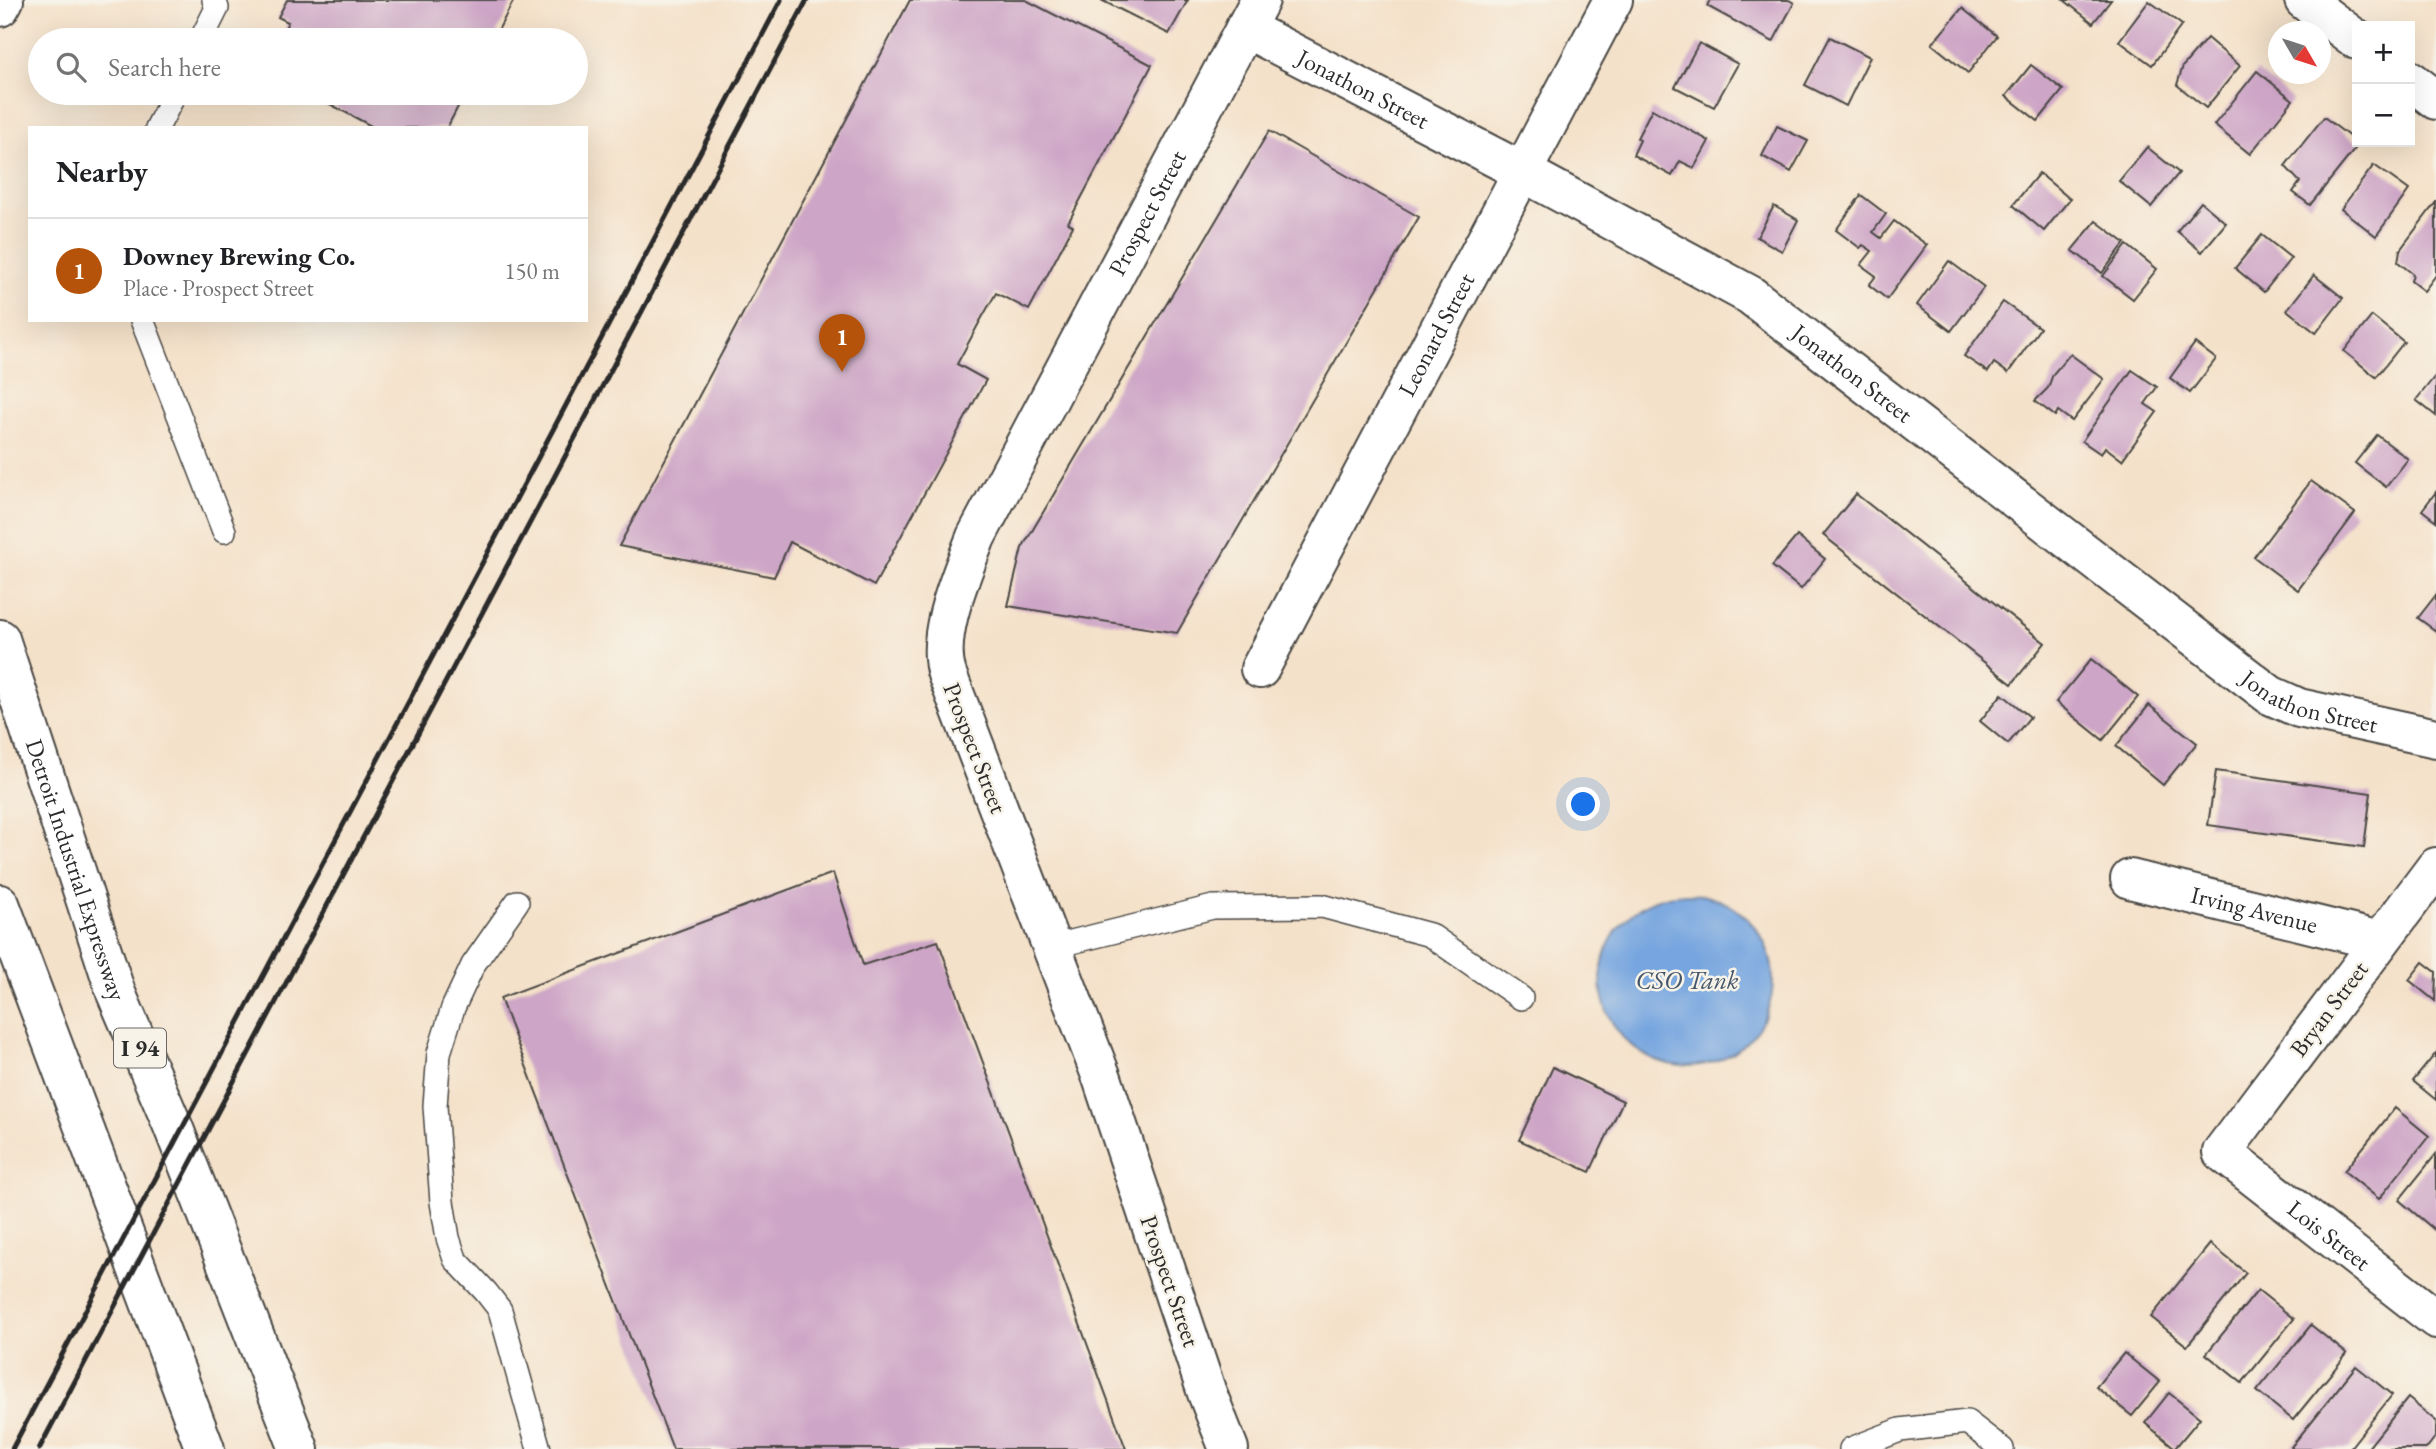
<!DOCTYPE html>
<html lang="en">
<head>
<meta charset="utf-8">
<style>
  body { margin:0; font-family:"EB Garamond",serif; background:#f2f2f2; color:#202124 }
  .controls { position:absolute; right:21px; top:21px; display:grid; overflow:hidden; border-radius:0px; box-shadow:0 7px 28px #0002 }
  .controls button { width:63px; height:63px; display:grid; place-items:center; padding:0; border:0; border-bottom:2px solid #e0e0e0; background:#fff; color:#202124; font:35px sans-serif }
  .compass { position:absolute; left:2268px; top:21px; width:63px; height:63px; border-radius:50%; background:#fff; box-shadow:0 7px 28px #0002; rotate:129deg }
  .you { position:absolute; left:1584px; top:805px; width:24px; height:24px; margin:-18px; border:5px solid #fff; border-radius:50%; background:#1a73e8; box-shadow:0 0 0 10px #1a73e833 }
  .badge { display:grid; place-items:center; width:46px; height:46px; border-radius:50%; background:#b45309; color:#fff; font-size:23px; font-weight:700 }
  .pin { position:absolute; translate:-50% -58px; filter:drop-shadow(0 2px 4px #0008) }
  .pin::after { content:''; position:absolute; top:37px; width:24px; height:21px; background:inherit; clip-path:polygon(0 0,100% 0,50% 100%) }
  .list { margin:0; padding:0; list-style:none }
  h2 { display:flex; justify-content:space-between; align-items:center; height:91px; margin:0; padding:0 28px; font-size:30px }
  h2 small { font-size:23px; font-weight:400; color:#757577 }
  .list li { display:grid; grid-template-columns:46px 1fr auto; gap:21px; align-items:center; box-sizing:border-box; height:105px; padding:0 28px; border-top:2px solid #e0e0e0 }
  .list b { display:block; font-size:26px; white-space:nowrap }
  .list p { margin:0; font-size:23px; white-space:nowrap; color:#757577 }
  .list em { font-size:23px; font-style:normal; color:#757577 }
  .icon { flex:none; width:38px; height:38px; fill:none; stroke:currentColor; stroke-width:2; stroke-linecap:round; stroke-linejoin:round }
  .map { position:relative; flex:none; width:2436px; height:1449px; overflow:hidden }
  .search { position:absolute; background:#fff; box-shadow:0 7px 28px #0002; left:28px; top:28px; width:560px; height:77px; display:flex; align-items:center; gap:18px; box-sizing:border-box; padding:0 24px; border-radius:38px; color:#757577; font-size:26px }
  .panel { position:absolute; background:#fff; box-shadow:0 7px 28px #0002; left:28px; top:126px; width:560px; height:196px; border-radius:0px }
  .map>svg:first-child { display:block }
  .water { fill:#76a5df; stroke:#506885; stroke-width:2 }
  .building { fill:#cda5c6 }
  .lines { fill:none; stroke-linecap:round; stroke-linejoin:round }
  .service-casing { stroke:#494643; stroke-width:26 }
  .minor-casing { stroke:#494643; stroke-width:42 }
  .secondary-casing { stroke:#494643; stroke-width:42 }
  .motorway-casing { stroke:#494643; stroke-width:42 }
  .service { stroke:#fff; stroke-width:23 }
  .minor { stroke:#fff; stroke-width:38 }
  .secondary { stroke:#fff; stroke-width:38 }
  .motorway { stroke:#fff; stroke-width:38 }
  .rail { stroke:#2b2b2b; stroke-width:5 }
  .labels { text-anchor:middle; stroke-width:5; stroke-linejoin:round; paint-order:stroke }
  .shield { fill:#f7f3e8; stroke:#686764; stroke-width:2 }
  .shield-label { font-size:23px; font-weight:bold; fill:#2b2b2b }
  .street-label { font-size:24px; fill:#2b2b2b; stroke:#f7f3e8 }
  .water-label { font-size:26px; font-style:italic; fill:#45566a; stroke:#f7f3e8 }
</style>
</head>
<body>
<div class="map">
<svg width="2436" height="1449" viewBox="0 0 2436 1449">
  <rect width="100%" height="100%" fill="#f7f3e8"/>
  <filter id="ink" filterUnits="userSpaceOnUse"><feTurbulence type="fractalNoise" baseFrequency=".0143" numOctaves="2"/><feDisplacementMap in="SourceGraphic" scale="14" xChannelSelector="R" yChannelSelector="G"/><feConvolveMatrix kernelMatrix="1 2 1 2 8 2 1 2 1" color-interpolation-filters="sRGB"/></filter>
  <filter id="wash" filterUnits="userSpaceOnUse"><feTurbulence type="fractalNoise" baseFrequency=".00686" numOctaves="4" result="noise"/><feDisplacementMap in="SourceGraphic" scale="28" xChannelSelector="R" yChannelSelector="G"/><feGaussianBlur stdDeviation="1.57" result="paint"/><feColorMatrix in="noise" values="0 0 0 0 0 0 0 0 0 0 0 0 0 0 0 0 0 1.4 0 .05"/><feComposite in="paint" operator="in"/></filter>
  <g filter="url(#wash)">
    <rect width="100%" height="100%" fill="#f4e1c9"/>
    <!-- water -->
    <circle class="water" cx="1687" cy="980" r="86"/>
    <g id="blocks">
      <!-- building -->
      <g class="building">
        <polygon points="287,0 514,0 493,40 279,40 288,22 278,17"/>
        <polygon points="910,0 1026,0 1152,65 1068,223 1073,226 1029,310 996,293 979,323 957,364 986,380 874,586 790,542 774,577 619,546"/>
        <polygon points="1101,0 1188,0 1169,34"/>
        <polygon points="1710,0 1789,0 1794,3 1773,42 1707,6"/>
        <polygon points="2064,0 2111,0 2093,23"/>
        <polygon points="2149,1 2182,25 2152,65 2119,41"/>
        <polygon points="1962,8 1997,36 1968,73 1932,44"/>
        <polygon points="1830,37 1870,57 1846,106 1805,85"/>
        <polygon points="2207,38 2240,66 2206,108 2177,85 2183,66"/>
        <polygon points="1699,43 1738,64 1714,107 1675,87"/>
        <polygon points="2031,65 2063,90 2038,121 2006,96"/>
        <polygon points="2257,71 2293,100 2250,154 2214,125"/>
        <polygon points="309,93 465,93 447,128 375,128"/>
        <polygon points="1652,109 1709,141 1694,168 1680,161 1672,176 1633,155 1640,140 1637,138"/>
        <polygon points="2324,117 2359,144 2310,205 2293,192 2300,182 2285,166"/>
        <polygon points="1777,126 1808,141 1791,172 1762,156"/>
        <polygon points="1269,131 1419,217 1177,633 1008,606 1022,548"/>
        <polygon points="2147,147 2179,173 2151,207 2119,181"/>
        <polygon points="2374,165 2409,190 2376,236 2341,209"/>
        <polygon points="2039,173 2070,199 2044,231 2013,205"/>
        <polygon points="1861,195 1886,214 1873,232 1881,238 1894,221 1927,245 1887,299 1869,285 1876,276 1861,265 1872,251 1863,245 1860,248 1836,230"/>
        <polygon points="2201,202 2226,223 2202,252 2177,231"/>
        <polygon points="2436,202 2436,275 2424,291 2411,281 2413,274 2398,262 2400,250"/>
        <polygon points="1774,206 1798,220 1782,251 1757,237"/>
        <polygon points="2096,221 2125,243 2102,273 2072,250"/>
        <polygon points="2262,235 2291,258 2264,292 2235,268"/>
        <polygon points="2127,245 2157,269 2133,299 2103,276"/>
        <polygon points="1949,261 1984,287 1951,331 1917,305"/>
        <polygon points="2314,275 2343,298 2316,333 2287,310"/>
        <polygon points="2003,302 2040,328 2008,373 1994,363 1988,372 1964,356"/>
        <polygon points="2372,316 2404,342 2376,377 2344,351"/>
        <polygon points="2195,343 2216,359 2190,393 2170,378"/>
        <polygon points="2070,354 2104,379 2072,421 2058,411 2055,416 2035,401 2048,388 2053,374"/>
        <polygon points="2132,370 2157,387 2145,404 2157,412 2122,460 2105,447 2101,454 2082,441"/>
        <polygon points="2436,375 2436,416 2416,400"/>
        <polygon points="2377,435 2408,459 2386,487 2355,463"/>
        <polygon points="2311,481 2355,513 2298,590 2254,557"/>
        <polygon points="2436,492 2436,521 2422,510"/>
        <polygon points="1856,494 2045,643 2012,684 1823,535"/>
        <polygon points="1797,536 1825,559 1801,589 1772,566"/>
        <polygon points="2436,595 2436,631 2418,618"/>
        <polygon points="2091,659 2138,697 2103,740 2056,702"/>
        <polygon points="2002,694 2030,717 2008,744 1980,721"/>
        <polygon points="2149,705 2197,743 2163,785 2116,746"/>
        <polygon points="2216,771 2371,793 2364,847 2208,825"/>
        <polygon points="833,873 863,965 938,941 1126,1449 673,1449 500,998"/>
        <polygon points="2423,962 2436,972 2435,1001 2409,980"/>
        <polygon points="2436,1053 2436,1100 2413,1081"/>
        <polygon points="1553,1067 1623,1101 1590,1172 1519,1140"/>
        <polygon points="2395,1108 2429,1136 2379,1199 2344,1171"/>
        <polygon points="2436,1154 2436,1231 2399,1200"/>
        <polygon points="2210,1244 2246,1273 2187,1346 2151,1317"/>
        <polygon points="2258,1290 2294,1319 2242,1383 2206,1354"/>
        <polygon points="2311,1325 2347,1354 2293,1420 2257,1391"/>
        <polygon points="2124,1353 2160,1382 2132,1416 2096,1387"/>
        <polygon points="2356,1366 2392,1395 2349,1449 2293,1449 2291,1447"/>
        <polygon points="2169,1393 2200,1418 2175,1448 2145,1423"/>
        <polygon points="2408,1398 2436,1421 2436,1436 2426,1449 2367,1449"/>
      </g>
    </g>
  </g>
  <g filter="url(#ink)">
    <use href="#blocks" fill-opacity="0" stroke="#494643" stroke-width="2"/>
    <g class="lines">
      <!-- service casing -->
      <g class="service-casing">
        <g id="service">
          <polyline points="201,40 217,8 214,0"/>
          <polyline points="157,128 175,93"/>
          <polyline points="142,320 224,531"/>
          <polyline points="517,902 473,965 453,1008 439,1053 435,1106 442,1202 448,1238 455,1259 486,1292 500,1310 539,1449"/>
          <polyline points="1051,947 1213,907 1322,906 1430,935 1521,998"/>
          <polyline points="1851,1449 1900,1430 1967,1422 2002,1449"/>
        </g>
      </g>
      <!-- minor casing -->
      <g class="minor-casing">
        <g id="minor">
          <polyline points="2304,0 2357,40"/>
          <path id="s1" d="M1245 28 1521 171 1750 295 2270 695 2299 708 2436 738"/>
          <polyline points="2410,80 2436,100"/>
          <path id="s2" d="M1260 669 1613 0"/>
          <path id="s3" d="M2436 867 2222 1152 2436 1319"/>
          <path id="s4" d="M2130 879 2380 941"/>
          <path id="s5" d="M1229 1449 1207 1393 1102 1078 947 674C934 635 962 574 976 537L1260 0"/>
        </g>
      </g>
      <!-- secondary casing -->
      <g class="secondary-casing">
        <polyline id="secondary" points="0,7 4,0"/>
      </g>
      <!-- motorway casing -->
      <g class="motorway-casing">
        <g id="motorway">
          <path id="s6" d="M0 639 116 993 172 1124 299 1449"/>
          <polyline points="0,904 205,1449"/>
        </g>
      </g>
      <!-- service -->
      <use href="#service" class="service"/>
      <!-- minor -->
      <use href="#minor" class="minor"/>
      <!-- secondary -->
      <use href="#secondary" class="secondary"/>
      <!-- motorway -->
      <use href="#motorway" class="motorway"/>
      <!-- rail -->
      <g class="rail">
        <polyline points="12,1449 781,0"/>
        <polyline points="39,1449 807,0"/>
      </g>
    </g>
  </g>
  <g class="labels">
    <!-- shield labels -->
    <rect class="shield" x="114" y="1028.5" width="52" height="39" rx="5"/>
    <g class="shield-label">
      <text x="140" y="1056">I 94</text>
    </g>
    <!-- street labels -->
    <g class="street-label">
      <text dy="8" stroke="none"><textPath href="#s1" startOffset="133">Jonathon Street</textPath></text>
      <text dy="8" stroke="none"><textPath href="#s5" startOffset="1334">Prospect Street</textPath></text>
      <text dy="8" stroke="none"><textPath href="#s2" startOffset="378">Leonard Street</textPath></text>
      <text dy="8" stroke="none"><textPath href="#s1" startOffset="700">Jonathon Street</textPath></text>
      <text dy="8" stroke="none"><textPath href="#s1" startOffset="1267">Jonathon Street</textPath></text>
      <text transform="translate(975 748) rotate(69)" y="8">Prospect Street</text>
      <text dy="8" stroke="none"><textPath href="#s6" startOffset="243">Detroit Industrial Expressway</textPath></text>
      <text dy="8" stroke="none"><textPath href="#s4" startOffset="128">Irving Avenue</textPath></text>
      <text transform="translate(2329 1009) rotate(-53)" y="8">Bryan Street</text>
      <text dy="8" stroke="none"><textPath href="#s3" startOffset="492">Lois Street</textPath></text>
      <text transform="translate(1170 1281) rotate(71)" y="8">Prospect Street</text>
    </g>
    <!-- water labels -->
    <g class="water-label">
      <text x="1687" y="989">CSO Tank</text>
    </g>
  </g>
</svg>
<div class="controls">
<button>+</button>
<button>−</button>
</div>
<svg class="compass" viewBox="-18 -18 36 36"><path d="M0-13l5 13h-10z" fill="#e53935"/><path d="M0 13l5-13h-10z" fill="#757577"/></svg>
<div class="you"></div>
<div class="pin badge" style="left:842px;top:372px">1</div>
<div class="search"><svg class="icon" aria-label="search" viewBox="0 0 24 24"><circle cx="10" cy="10" r="6"/><path d="M15 15l6 6"/></svg>Search here</div>
<section class="panel">
<h2>Nearby<small></small></h2>
<ul class="list">
<li><span class="badge">1</span><div><b>Downey Brewing Co.</b><p>Place · Prospect Street</p></div><em>150 m</em></li>
</ul>
</section>
</div>
</body>
</html>
